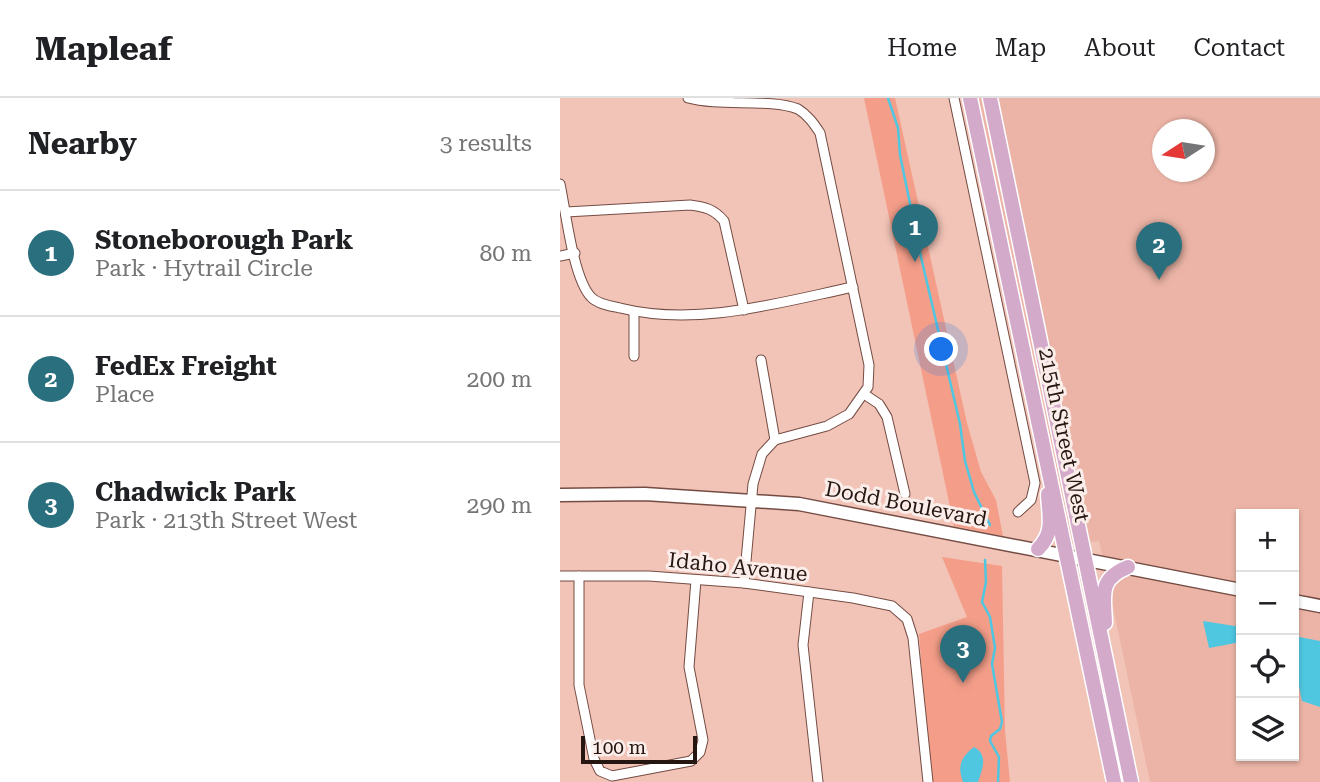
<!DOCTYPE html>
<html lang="en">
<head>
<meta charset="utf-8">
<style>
  body { margin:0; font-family:"Roboto Serif",serif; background:#f2f2f2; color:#202124 }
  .controls { position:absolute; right:21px; bottom:21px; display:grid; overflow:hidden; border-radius:0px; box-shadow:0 2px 5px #0004 }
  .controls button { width:63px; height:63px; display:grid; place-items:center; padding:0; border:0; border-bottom:2px solid #e0e0e0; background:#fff; color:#202124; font:35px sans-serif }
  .compass { position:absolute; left:592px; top:21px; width:63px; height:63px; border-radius:50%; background:#fff; box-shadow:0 2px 5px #0004; rotate:258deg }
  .scale { position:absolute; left:21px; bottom:18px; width:116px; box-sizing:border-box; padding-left:7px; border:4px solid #261611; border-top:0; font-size:19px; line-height:24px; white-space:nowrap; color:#261611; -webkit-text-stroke:5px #fbede9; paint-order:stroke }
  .you { position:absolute; left:382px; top:252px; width:24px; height:24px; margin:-18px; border:5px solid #fff; border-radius:50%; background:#1a73e8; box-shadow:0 0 0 10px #1a73e833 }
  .badge { display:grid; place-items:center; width:46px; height:46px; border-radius:50%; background:#2a6f7e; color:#fff; font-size:23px; font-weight:700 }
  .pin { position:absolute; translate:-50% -58px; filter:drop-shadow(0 2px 4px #0008) }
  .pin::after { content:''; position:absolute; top:37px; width:24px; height:21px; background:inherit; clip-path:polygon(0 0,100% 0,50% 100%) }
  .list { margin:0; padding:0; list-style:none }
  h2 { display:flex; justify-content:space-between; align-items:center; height:91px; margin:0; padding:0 28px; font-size:30px }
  h2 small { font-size:23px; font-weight:400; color:#757577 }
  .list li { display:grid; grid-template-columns:46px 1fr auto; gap:21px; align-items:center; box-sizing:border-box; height:126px; padding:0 28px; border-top:2px solid #e0e0e0 }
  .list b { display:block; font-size:26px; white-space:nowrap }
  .list p { margin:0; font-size:23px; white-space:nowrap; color:#757577 }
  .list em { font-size:23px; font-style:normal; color:#757577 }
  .icon { flex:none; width:38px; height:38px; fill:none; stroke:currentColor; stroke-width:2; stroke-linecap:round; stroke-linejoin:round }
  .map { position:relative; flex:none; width:760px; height:684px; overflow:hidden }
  header { display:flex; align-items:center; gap:42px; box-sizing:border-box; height:98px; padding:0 35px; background:#fff; border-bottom:2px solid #e0e0e0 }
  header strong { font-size:33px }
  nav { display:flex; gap:38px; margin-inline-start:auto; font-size:24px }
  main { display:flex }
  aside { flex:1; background:#fff }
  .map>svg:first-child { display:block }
  .built { fill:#ebb4a6; fill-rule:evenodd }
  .green { fill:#f49e89 }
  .water { fill:#4fc7e1 }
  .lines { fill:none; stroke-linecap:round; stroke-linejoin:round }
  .stream { stroke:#4fc7e1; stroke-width:2.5 }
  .street-casing { stroke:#744c43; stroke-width:11 }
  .secondary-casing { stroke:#744c43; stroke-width:15 }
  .primary-casing { stroke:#fff; stroke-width:17 }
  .street { stroke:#fff; stroke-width:9 }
  .secondary { stroke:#fff; stroke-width:12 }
  .primary { stroke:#d4aacb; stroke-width:14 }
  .labels { text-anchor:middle; stroke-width:6; stroke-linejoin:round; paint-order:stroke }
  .street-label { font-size:21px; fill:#261611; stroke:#fbede9 }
</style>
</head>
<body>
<header>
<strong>Mapleaf</strong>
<nav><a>Home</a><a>Map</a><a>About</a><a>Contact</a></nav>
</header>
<main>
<aside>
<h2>Nearby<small>3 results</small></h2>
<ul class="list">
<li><span class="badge">1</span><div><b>Stoneborough Park</b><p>Park · Hytrail Circle</p></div><em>80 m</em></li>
<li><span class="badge">2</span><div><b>FedEx Freight</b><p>Place</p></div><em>200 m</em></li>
<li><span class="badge">3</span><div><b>Chadwick Park</b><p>Park · 213th Street West</p></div><em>290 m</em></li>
</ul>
</aside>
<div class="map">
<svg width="760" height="684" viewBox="0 0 760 684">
  <rect width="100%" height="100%" fill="#f2c3b7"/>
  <!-- built -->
  <path class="built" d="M404 0H760V684H590L539 443 498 448ZM603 32H645V74H603ZM681 416H734V658H681Z"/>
  <!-- green -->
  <g class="green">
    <polygon points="304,0 335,0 407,325 421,374 436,402 443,438 394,428"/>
    <polygon points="382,459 442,468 445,633 450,684 371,684 359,536 407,519"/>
  </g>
  <!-- water -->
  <g class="water">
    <polygon points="643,523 681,529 681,544 649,550"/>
    <polygon points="734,538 760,543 760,609 742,603 734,563"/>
    <path d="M414 649C429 657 422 672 418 684H403C397 668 401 659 414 649Z"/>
  </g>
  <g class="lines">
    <!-- stream -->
    <g class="stream">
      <polyline points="328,0 338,30 340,57 361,159 400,326 405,363 414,394 430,427"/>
      <polyline points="425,462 426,484 422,504 430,519 435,550 432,566 442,624 440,631 431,638 430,643 439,659 438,684"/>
    </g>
    <!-- street casing -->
    <g class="street-casing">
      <g id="street">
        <path d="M128 0C161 9 209 0 238 11 248 17 254 26 260 35L309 267 308 289 289 316 267 328 215 342 202 356 193 386 184 485"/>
        <polyline points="394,0 475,385 471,402 458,414"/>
        <path d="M0 86C6 114 13 180 31 199 37 206 51 208 60 210 137 229 217 205 293 189"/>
        <path d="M6 114 130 107C145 109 154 111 164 123L184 212"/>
        <polyline points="0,158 15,155"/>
        <polyline points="74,214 74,258"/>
        <polyline points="201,262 215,342"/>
        <polyline points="304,296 319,306 327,319 345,396"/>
        <polyline points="0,478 89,478 184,485 293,500 332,508 347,521 353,540 368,684"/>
        <polyline points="19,478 19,587 34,661 40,673 52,678 131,663 140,654 143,642 129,569 136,482"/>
        <polyline points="249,494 243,547 258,684"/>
      </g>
    </g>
    <!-- secondary casing -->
    <g class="secondary-casing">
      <g id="secondary">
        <polyline points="0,397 85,396 239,406 681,492"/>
        <polyline points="734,503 760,508"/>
      </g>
    </g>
    <!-- primary casing -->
    <g class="primary-casing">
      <g id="primary">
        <polyline points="410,0 554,684"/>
        <polyline points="430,0 571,684"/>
        <path d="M478 451C495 434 489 418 488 396"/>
        <path d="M545 525C544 497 538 481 568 469"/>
      </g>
    </g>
    <!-- street -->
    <use href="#street" class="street"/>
    <!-- secondary -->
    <use href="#secondary" class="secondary"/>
    <!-- primary -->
    <use href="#primary" class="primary"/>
  </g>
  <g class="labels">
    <!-- street labels -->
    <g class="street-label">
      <text transform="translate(504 337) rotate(78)" y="7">215th Street West</text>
      <text transform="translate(346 406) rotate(11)" y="7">Dodd Boulevard</text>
      <text transform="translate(178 469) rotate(6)" y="7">Idaho Avenue</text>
    </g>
  </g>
</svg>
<div class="controls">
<button>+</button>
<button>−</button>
<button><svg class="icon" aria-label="locate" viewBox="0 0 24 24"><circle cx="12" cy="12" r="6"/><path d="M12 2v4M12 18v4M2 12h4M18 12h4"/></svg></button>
<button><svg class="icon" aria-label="layers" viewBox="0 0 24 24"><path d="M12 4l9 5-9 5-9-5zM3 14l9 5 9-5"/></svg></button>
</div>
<svg class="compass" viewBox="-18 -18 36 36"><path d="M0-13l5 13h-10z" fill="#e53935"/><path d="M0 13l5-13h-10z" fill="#757577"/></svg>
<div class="scale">100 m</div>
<div class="you"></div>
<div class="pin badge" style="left:355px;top:164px">1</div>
<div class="pin badge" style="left:599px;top:182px">2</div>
<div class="pin badge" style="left:403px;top:585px">3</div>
</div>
</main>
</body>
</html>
